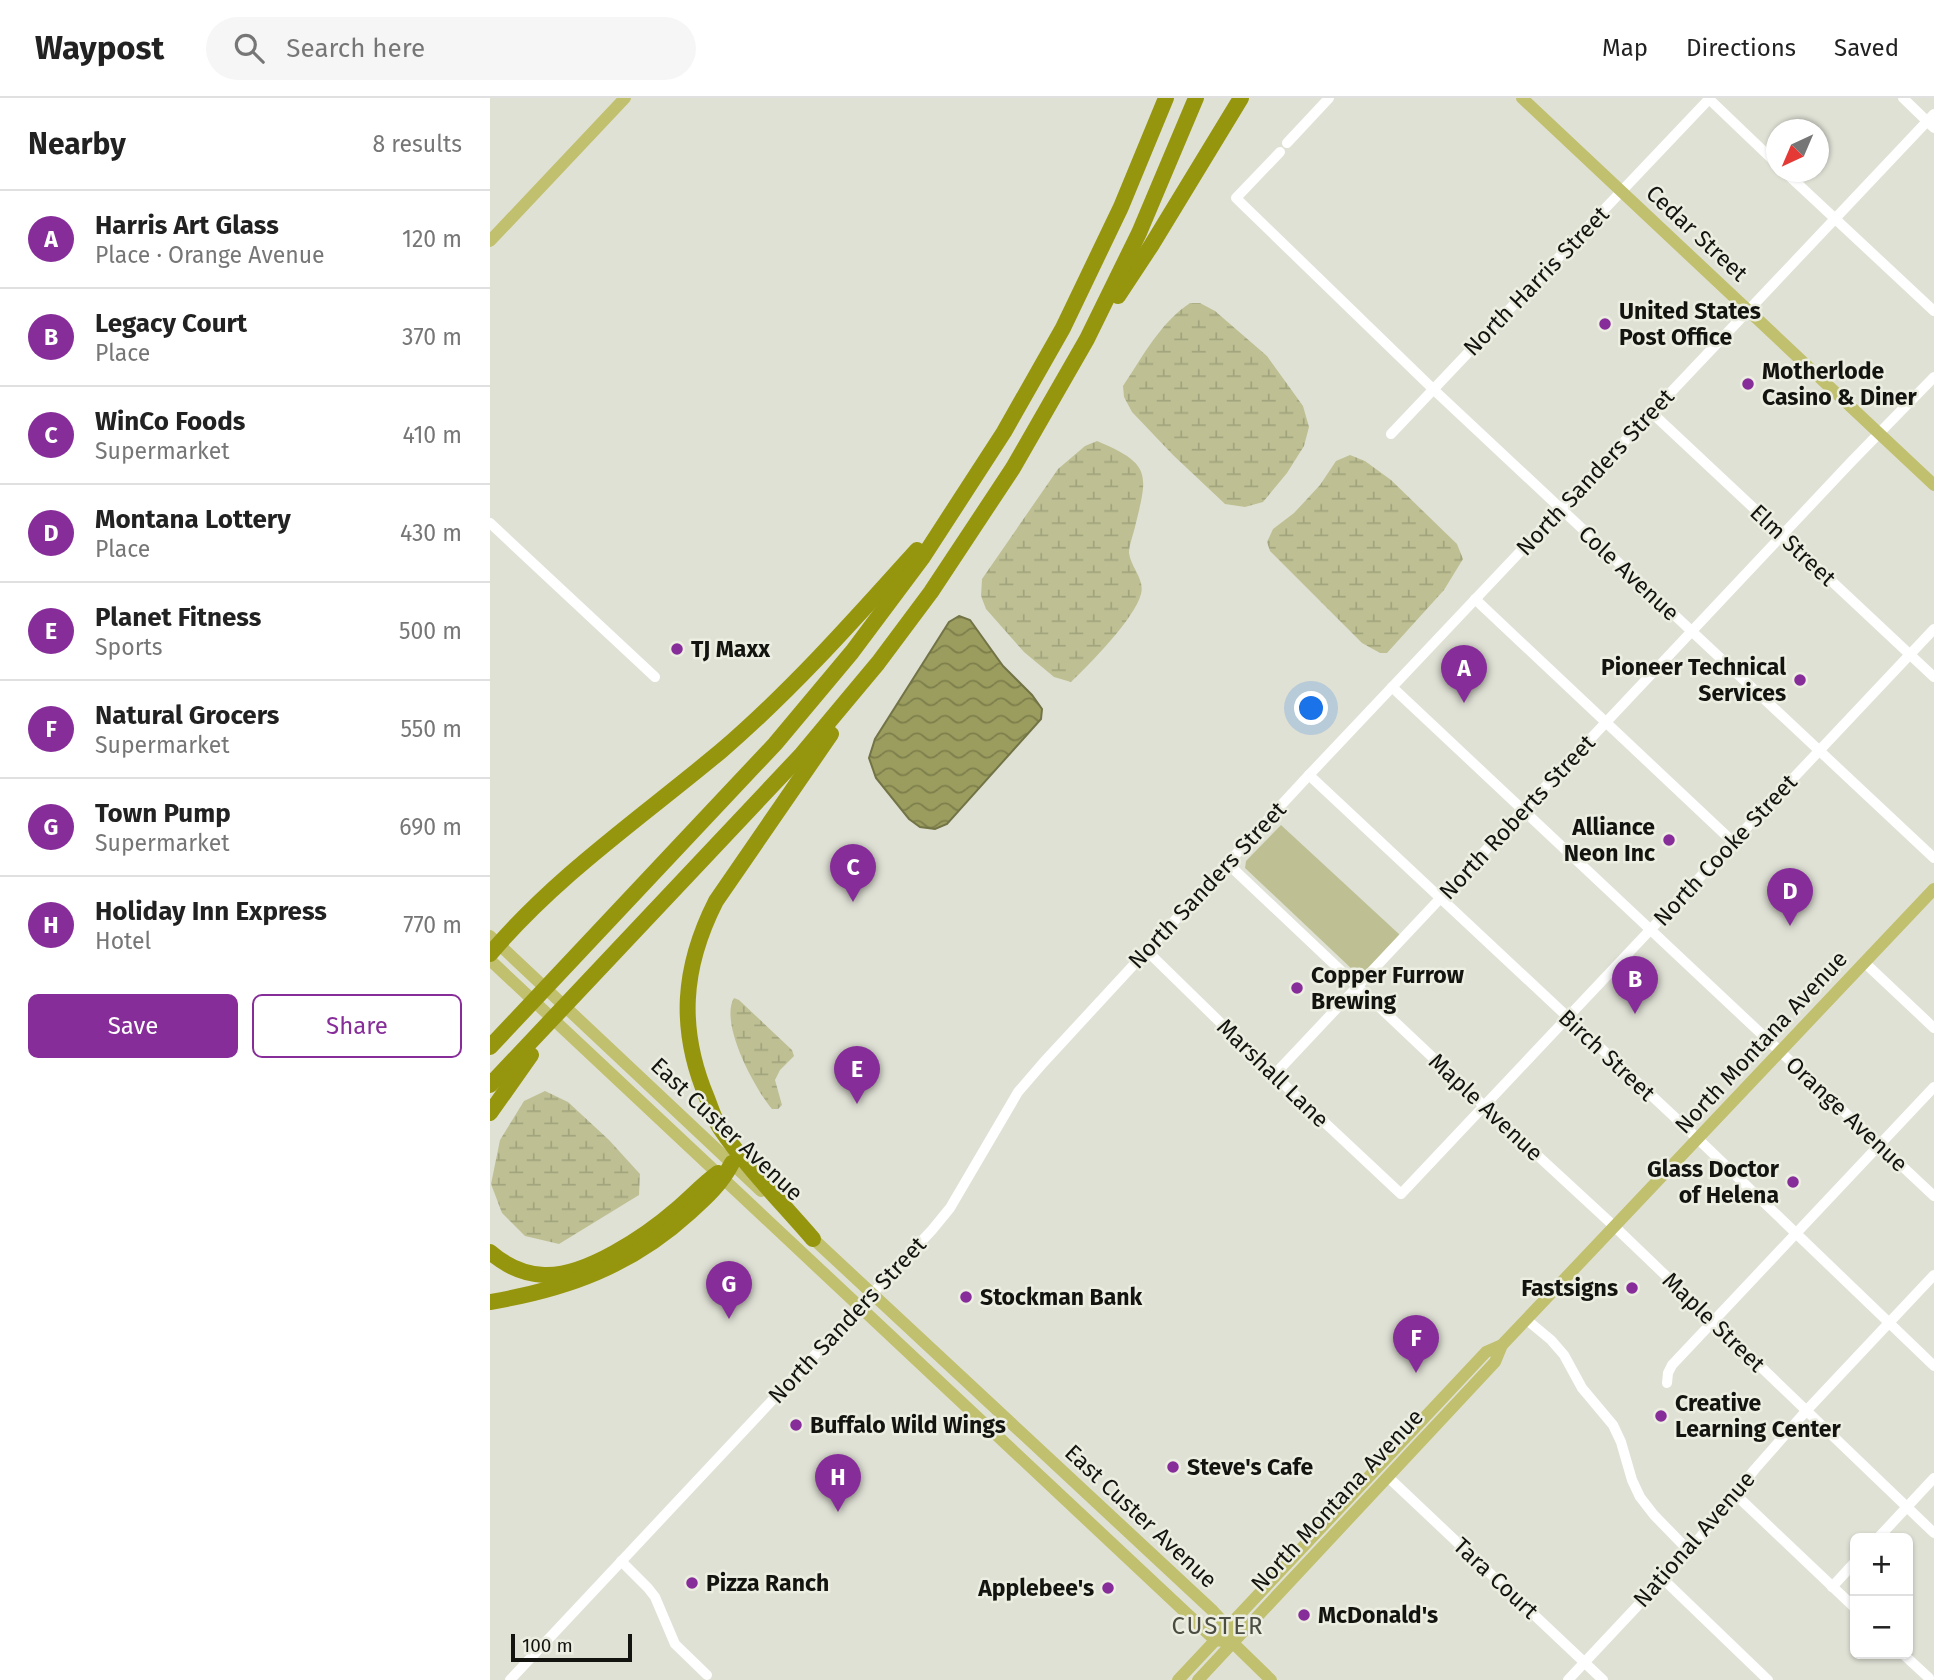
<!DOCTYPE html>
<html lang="en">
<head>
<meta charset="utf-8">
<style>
  body { margin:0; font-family:"Fira Sans",sans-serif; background:#f6f6f6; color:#222 }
  .controls { position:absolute; right:21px; bottom:21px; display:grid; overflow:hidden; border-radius:10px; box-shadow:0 2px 5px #0004 }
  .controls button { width:63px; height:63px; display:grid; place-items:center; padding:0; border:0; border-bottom:2px solid #e0e0e0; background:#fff; color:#222; font:35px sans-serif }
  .compass { position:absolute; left:1276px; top:21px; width:63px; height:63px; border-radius:50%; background:#fff; box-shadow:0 2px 5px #0004; rotate:224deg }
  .scale { position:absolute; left:21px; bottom:18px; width:121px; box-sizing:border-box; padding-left:7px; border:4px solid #13130f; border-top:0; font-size:19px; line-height:24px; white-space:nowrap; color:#13130f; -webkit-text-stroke:5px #edeee2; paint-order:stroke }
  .you { position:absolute; left:822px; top:611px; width:24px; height:24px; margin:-18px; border:5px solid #fff; border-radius:50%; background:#1a73e8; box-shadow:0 0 0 10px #1a73e833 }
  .badge { display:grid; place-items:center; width:46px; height:46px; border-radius:50%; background:#862d99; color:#fff; font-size:23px; font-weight:700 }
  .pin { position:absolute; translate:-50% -58px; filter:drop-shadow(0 2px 4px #0008) }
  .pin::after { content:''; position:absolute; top:37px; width:24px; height:21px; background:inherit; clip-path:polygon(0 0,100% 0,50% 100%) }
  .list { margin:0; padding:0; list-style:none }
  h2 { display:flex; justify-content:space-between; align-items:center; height:91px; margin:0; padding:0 28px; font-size:30px }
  h2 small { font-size:23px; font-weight:400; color:#767676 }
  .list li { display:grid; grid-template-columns:46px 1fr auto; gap:21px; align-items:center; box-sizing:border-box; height:98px; padding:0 28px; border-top:2px solid #e0e0e0 }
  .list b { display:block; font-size:26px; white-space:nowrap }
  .list p { margin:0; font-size:23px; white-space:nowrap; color:#767676 }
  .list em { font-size:23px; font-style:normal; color:#767676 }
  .actions { display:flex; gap:14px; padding:21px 28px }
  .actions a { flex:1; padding:16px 0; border:2px solid #862d99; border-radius:10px; text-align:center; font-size:24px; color:#862d99 }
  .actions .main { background:#862d99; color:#fff }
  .icon { flex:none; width:38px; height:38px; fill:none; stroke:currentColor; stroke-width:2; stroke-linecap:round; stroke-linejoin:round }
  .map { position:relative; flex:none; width:1444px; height:1582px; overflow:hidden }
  header { display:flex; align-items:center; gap:42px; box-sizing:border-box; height:98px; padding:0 35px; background:#fff; border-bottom:2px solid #e0e0e0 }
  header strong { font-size:33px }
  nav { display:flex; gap:38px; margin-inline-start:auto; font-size:24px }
  .search { width:490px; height:63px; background:#f6f6f6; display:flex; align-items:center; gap:18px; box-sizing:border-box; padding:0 24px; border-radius:38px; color:#767676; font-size:26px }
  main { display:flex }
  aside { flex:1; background:#fff }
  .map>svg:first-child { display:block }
  .grass { fill:#bec093 }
  .wetland { fill:url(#wetland-marsh) }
  .water { fill:url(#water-waves); stroke:#727446; stroke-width:2 }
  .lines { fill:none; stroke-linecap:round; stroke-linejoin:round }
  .minor { stroke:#fff; stroke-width:10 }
  .major { stroke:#c0c06e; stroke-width:12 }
  .highway { stroke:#96960e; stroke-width:16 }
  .poi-dot { fill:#862d99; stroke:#edeee2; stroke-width:2.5 }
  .labels { text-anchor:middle; stroke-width:5; stroke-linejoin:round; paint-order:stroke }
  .street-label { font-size:23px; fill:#13130f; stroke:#edeee2 }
  .poi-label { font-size:23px; font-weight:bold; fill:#13130f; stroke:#edeee2; text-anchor:start }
  .neighbourhood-label { font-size:24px; letter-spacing:2px; fill:#4b4c42; stroke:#edeee2 }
</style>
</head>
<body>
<header>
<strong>Waypost</strong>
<div class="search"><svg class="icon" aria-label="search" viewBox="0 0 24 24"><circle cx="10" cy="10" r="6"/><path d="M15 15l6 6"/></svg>Search here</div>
<nav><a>Map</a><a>Directions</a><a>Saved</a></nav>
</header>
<main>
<aside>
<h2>Nearby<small>8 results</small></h2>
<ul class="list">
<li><span class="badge">A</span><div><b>Harris Art Glass</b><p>Place · Orange Avenue</p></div><em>120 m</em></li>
<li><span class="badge">B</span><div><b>Legacy Court</b><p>Place</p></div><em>370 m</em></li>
<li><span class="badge">C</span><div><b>WinCo Foods</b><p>Supermarket</p></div><em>410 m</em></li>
<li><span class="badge">D</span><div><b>Montana Lottery</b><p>Place</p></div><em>430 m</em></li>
<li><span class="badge">E</span><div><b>Planet Fitness</b><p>Sports</p></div><em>500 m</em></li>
<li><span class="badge">F</span><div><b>Natural Grocers</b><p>Supermarket</p></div><em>550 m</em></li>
<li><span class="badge">G</span><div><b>Town Pump</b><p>Supermarket</p></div><em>690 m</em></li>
<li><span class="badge">H</span><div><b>Holiday Inn Express</b><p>Hotel</p></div><em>770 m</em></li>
</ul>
<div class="actions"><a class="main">Save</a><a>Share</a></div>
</aside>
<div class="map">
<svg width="1444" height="1582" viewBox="0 0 1444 1582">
  <defs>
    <pattern id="wetland-marsh" width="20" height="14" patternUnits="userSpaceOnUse" patternTransform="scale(1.75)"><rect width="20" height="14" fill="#bec093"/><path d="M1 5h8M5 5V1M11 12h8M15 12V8" fill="none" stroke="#a2a47e"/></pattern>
    <pattern id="water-waves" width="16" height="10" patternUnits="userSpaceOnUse" patternTransform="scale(1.75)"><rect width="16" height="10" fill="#9b9d5e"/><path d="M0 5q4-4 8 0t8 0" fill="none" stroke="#7d7f4c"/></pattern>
  </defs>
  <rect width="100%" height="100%" fill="#e0e1d5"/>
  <!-- grass -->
  <polygon class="grass" points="791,727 910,837 875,874 871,876 864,873 755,770 756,763"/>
  <!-- wetland -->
  <g class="wetland">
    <path d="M700 205H710L725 213 777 258 813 308 819 329 814 348 797 375 773 404 755 409 735 406 683 357 642 314 634 299 633 288C653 258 670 225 700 205Z"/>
    <path d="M607 343C662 366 658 376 645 429 643 437 639 448 639 455 641 470 655 481 651 496 645 520 600 566 581 584L564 579 534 554 496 511 491 498 492 481 568 371 595 348Z"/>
    <polygon points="860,357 875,363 901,382 967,446 973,461 954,492 897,555 890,555 872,545 780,453 777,444 783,431 804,415 830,387 846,363"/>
    <path d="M244 900 249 902 302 952 304 958 290 972 285 982 292 1007 288 1011H282C265 991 229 925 244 900Z"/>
    <polygon points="55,993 78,1004 119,1042 150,1076 149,1097 69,1146 35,1138 12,1115 1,1086 10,1042 34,1003"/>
  </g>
  <!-- water -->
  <polygon class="water" points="469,518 480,522 513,568 542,597 552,611 551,621 457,726 445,731 430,729 419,721 386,680 379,660 385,641 459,524"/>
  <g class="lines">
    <!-- minor -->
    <g class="minor">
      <polyline points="1218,0 1286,65"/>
      <polyline points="1413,0 1444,30"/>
      <polyline points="797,45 839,0"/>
      <polyline points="790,54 746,100 943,291 1444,760"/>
      <polyline points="1295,74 1444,213"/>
      <polyline points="1161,314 1444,579"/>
      <polyline points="901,336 1220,0"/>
      <polyline points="0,425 165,579"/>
      <polyline points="985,501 1243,744"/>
      <polyline points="902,589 1444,1098"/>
      <polyline points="819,677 1208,1041 1444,1268"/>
      <polyline points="737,765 994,1008 1125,1129 1444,1435"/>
      <polyline points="656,852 784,977 911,1096 1444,531"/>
      <polyline points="1375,865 1444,930"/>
      <polyline points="784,977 1361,364 1444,279"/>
      <polyline points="1037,1222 1061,1242 1074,1257 1092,1290 1123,1327 1131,1344 1142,1382 1150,1399 1164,1417 1199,1453"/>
      <polyline points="1177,1285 1178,1275 1182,1267 1444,989"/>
      <polyline points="898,1379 1113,1582"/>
      <polyline points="1246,1397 1365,1510"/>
      <polyline points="1388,1440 1444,1380"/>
      <polyline points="131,1463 158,1490 165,1499 185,1546 217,1577"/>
      <polyline points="1173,1481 1278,1582"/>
      <polyline points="1342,1489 1365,1464"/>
      <polyline points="1413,1556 1439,1580"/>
      <polyline points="20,1582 442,1132 460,1110 528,994 553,965 819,677 1444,16"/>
      <polyline points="1078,1582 1199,1453 1265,1371 1316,1313 1444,1177"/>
    </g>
    <!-- major -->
    <g class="major">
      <polyline points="1032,0 1444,387"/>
      <polyline points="0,143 135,0"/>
      <polyline points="0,838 271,1093"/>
      <polyline points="0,862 725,1542 742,1544"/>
      <polyline points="318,1136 723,1513 738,1529 742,1544"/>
      <polyline points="742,1544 781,1582"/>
      <polyline points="688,1582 996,1254 1012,1247"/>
      <polyline points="708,1582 1005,1264 1012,1247 1444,791"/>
    </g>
    <!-- highway -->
    <g class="highway">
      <polyline points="628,198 661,148 751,0"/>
      <path d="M0 856C67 777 152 719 231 653 302 592 364 522 427 452"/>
      <polyline points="0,949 285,646 362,554 433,459 514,334 573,230 631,109 676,0"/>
      <polyline points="0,987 312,656 388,565 441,494 523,370 597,241 649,135 706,0"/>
      <polyline points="0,1015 41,957"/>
      <path d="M323 1141C292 1105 257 1070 230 1030 224 1021 221 1010 217 1000 188 931 192 870 226 803L341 636"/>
      <path d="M0 1154C15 1167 34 1176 54 1177 96 1179 157 1137 187 1111 201 1099 213 1086 228 1075"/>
      <path d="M0 1204C77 1191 141 1168 200 1114 217 1099 231 1086 242 1065"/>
    </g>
  </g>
  <!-- markers -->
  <g class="poi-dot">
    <circle cx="1115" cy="226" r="7"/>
    <circle cx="1258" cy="286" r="7"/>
    <circle cx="187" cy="551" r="7"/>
    <circle cx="1310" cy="582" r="7"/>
    <circle cx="1179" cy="742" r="7"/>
    <circle cx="807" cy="890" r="7"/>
    <circle cx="1303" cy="1084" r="7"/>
    <circle cx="1142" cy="1190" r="7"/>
    <circle cx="476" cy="1199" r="7"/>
    <circle cx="1171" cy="1318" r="7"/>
    <circle cx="306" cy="1327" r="7"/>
    <circle cx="683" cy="1369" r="7"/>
    <circle cx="202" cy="1485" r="7"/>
    <circle cx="618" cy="1490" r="7"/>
    <circle cx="814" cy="1517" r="7"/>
  </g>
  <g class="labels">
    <!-- street labels -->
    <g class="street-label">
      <text transform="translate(1207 135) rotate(43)" y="8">Cedar Street</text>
      <text transform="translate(1046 183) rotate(-46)" y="8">North Harris Street</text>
      <text transform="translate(1105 374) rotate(-47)" y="8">North Sanders Street</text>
      <text transform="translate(1303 447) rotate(43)" y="8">Elm Street</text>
      <text transform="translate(1139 475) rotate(43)" y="8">Cole Avenue</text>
      <text transform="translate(1027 719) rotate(-47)" y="8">North Roberts Street</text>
      <text transform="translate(1235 752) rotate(-47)" y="8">North Cooke Street</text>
      <text transform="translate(717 787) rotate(-47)" y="8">North Sanders Street</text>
      <text transform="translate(1271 944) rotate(-47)" y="8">North Montana Avenue</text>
      <text transform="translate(1117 957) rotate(43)" y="8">Birch Street</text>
      <text transform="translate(783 975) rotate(44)" y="8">Marshall Lane</text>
      <text transform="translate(996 1009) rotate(43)" y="8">Maple Avenue</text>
      <text transform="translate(1357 1016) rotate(43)" y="8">Orange Avenue</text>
      <text transform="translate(237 1031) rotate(43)" y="8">East Custer Avenue</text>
      <text transform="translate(357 1222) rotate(-47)" y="8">North Sanders Street</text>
      <text transform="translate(1224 1224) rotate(44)" y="8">Maple Street</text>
      <text transform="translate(847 1402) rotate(-47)" y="8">North Montana Avenue</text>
      <text transform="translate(651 1418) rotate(43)" y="8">East Custer Avenue</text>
      <text transform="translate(1204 1441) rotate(-49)" y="8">National Avenue</text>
      <text transform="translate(1006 1480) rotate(43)" y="8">Tara Court</text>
    </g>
    <!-- poi labels -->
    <g class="poi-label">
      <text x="1129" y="221">United States<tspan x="1129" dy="26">Post Office</tspan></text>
      <text x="1272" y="281">Motherlode<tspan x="1272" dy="26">Casino &amp; Diner</tspan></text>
      <text x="201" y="559">TJ Maxx</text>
      <text x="1296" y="577" text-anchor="end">Pioneer Technical<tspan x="1296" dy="26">Services</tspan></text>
      <text x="1165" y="737" text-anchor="end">Alliance<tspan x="1165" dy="26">Neon Inc</tspan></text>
      <text x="821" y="885">Copper Furrow<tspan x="821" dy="26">Brewing</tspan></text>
      <text x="1289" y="1079" text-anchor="end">Glass Doctor<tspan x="1289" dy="26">of Helena</tspan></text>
      <text x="1128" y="1198" text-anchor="end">Fastsigns</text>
      <text x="490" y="1207">Stockman Bank</text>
      <text x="1185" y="1313">Creative<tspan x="1185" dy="26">Learning Center</tspan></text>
      <text x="320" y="1335">Buffalo Wild Wings</text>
      <text x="697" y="1377">Steve's Cafe</text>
      <text x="216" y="1493">Pizza Ranch</text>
      <text x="604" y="1498" text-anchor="end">Applebee's</text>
      <text x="828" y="1525">McDonald's</text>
    </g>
    <!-- neighbourhood labels -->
    <g class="neighbourhood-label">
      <text x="728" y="1536">CUSTER</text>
    </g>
  </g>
</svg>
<div class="controls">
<button>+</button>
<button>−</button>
</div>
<svg class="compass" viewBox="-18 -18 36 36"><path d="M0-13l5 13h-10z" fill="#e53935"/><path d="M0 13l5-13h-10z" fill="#767676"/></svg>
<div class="scale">100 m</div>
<div class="you"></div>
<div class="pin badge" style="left:974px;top:605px">A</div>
<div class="pin badge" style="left:1145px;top:916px">B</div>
<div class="pin badge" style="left:363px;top:804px">C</div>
<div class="pin badge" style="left:1300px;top:828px">D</div>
<div class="pin badge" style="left:367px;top:1006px">E</div>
<div class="pin badge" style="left:926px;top:1275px">F</div>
<div class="pin badge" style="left:239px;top:1221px">G</div>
<div class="pin badge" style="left:348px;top:1414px">H</div>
</div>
</main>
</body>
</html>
